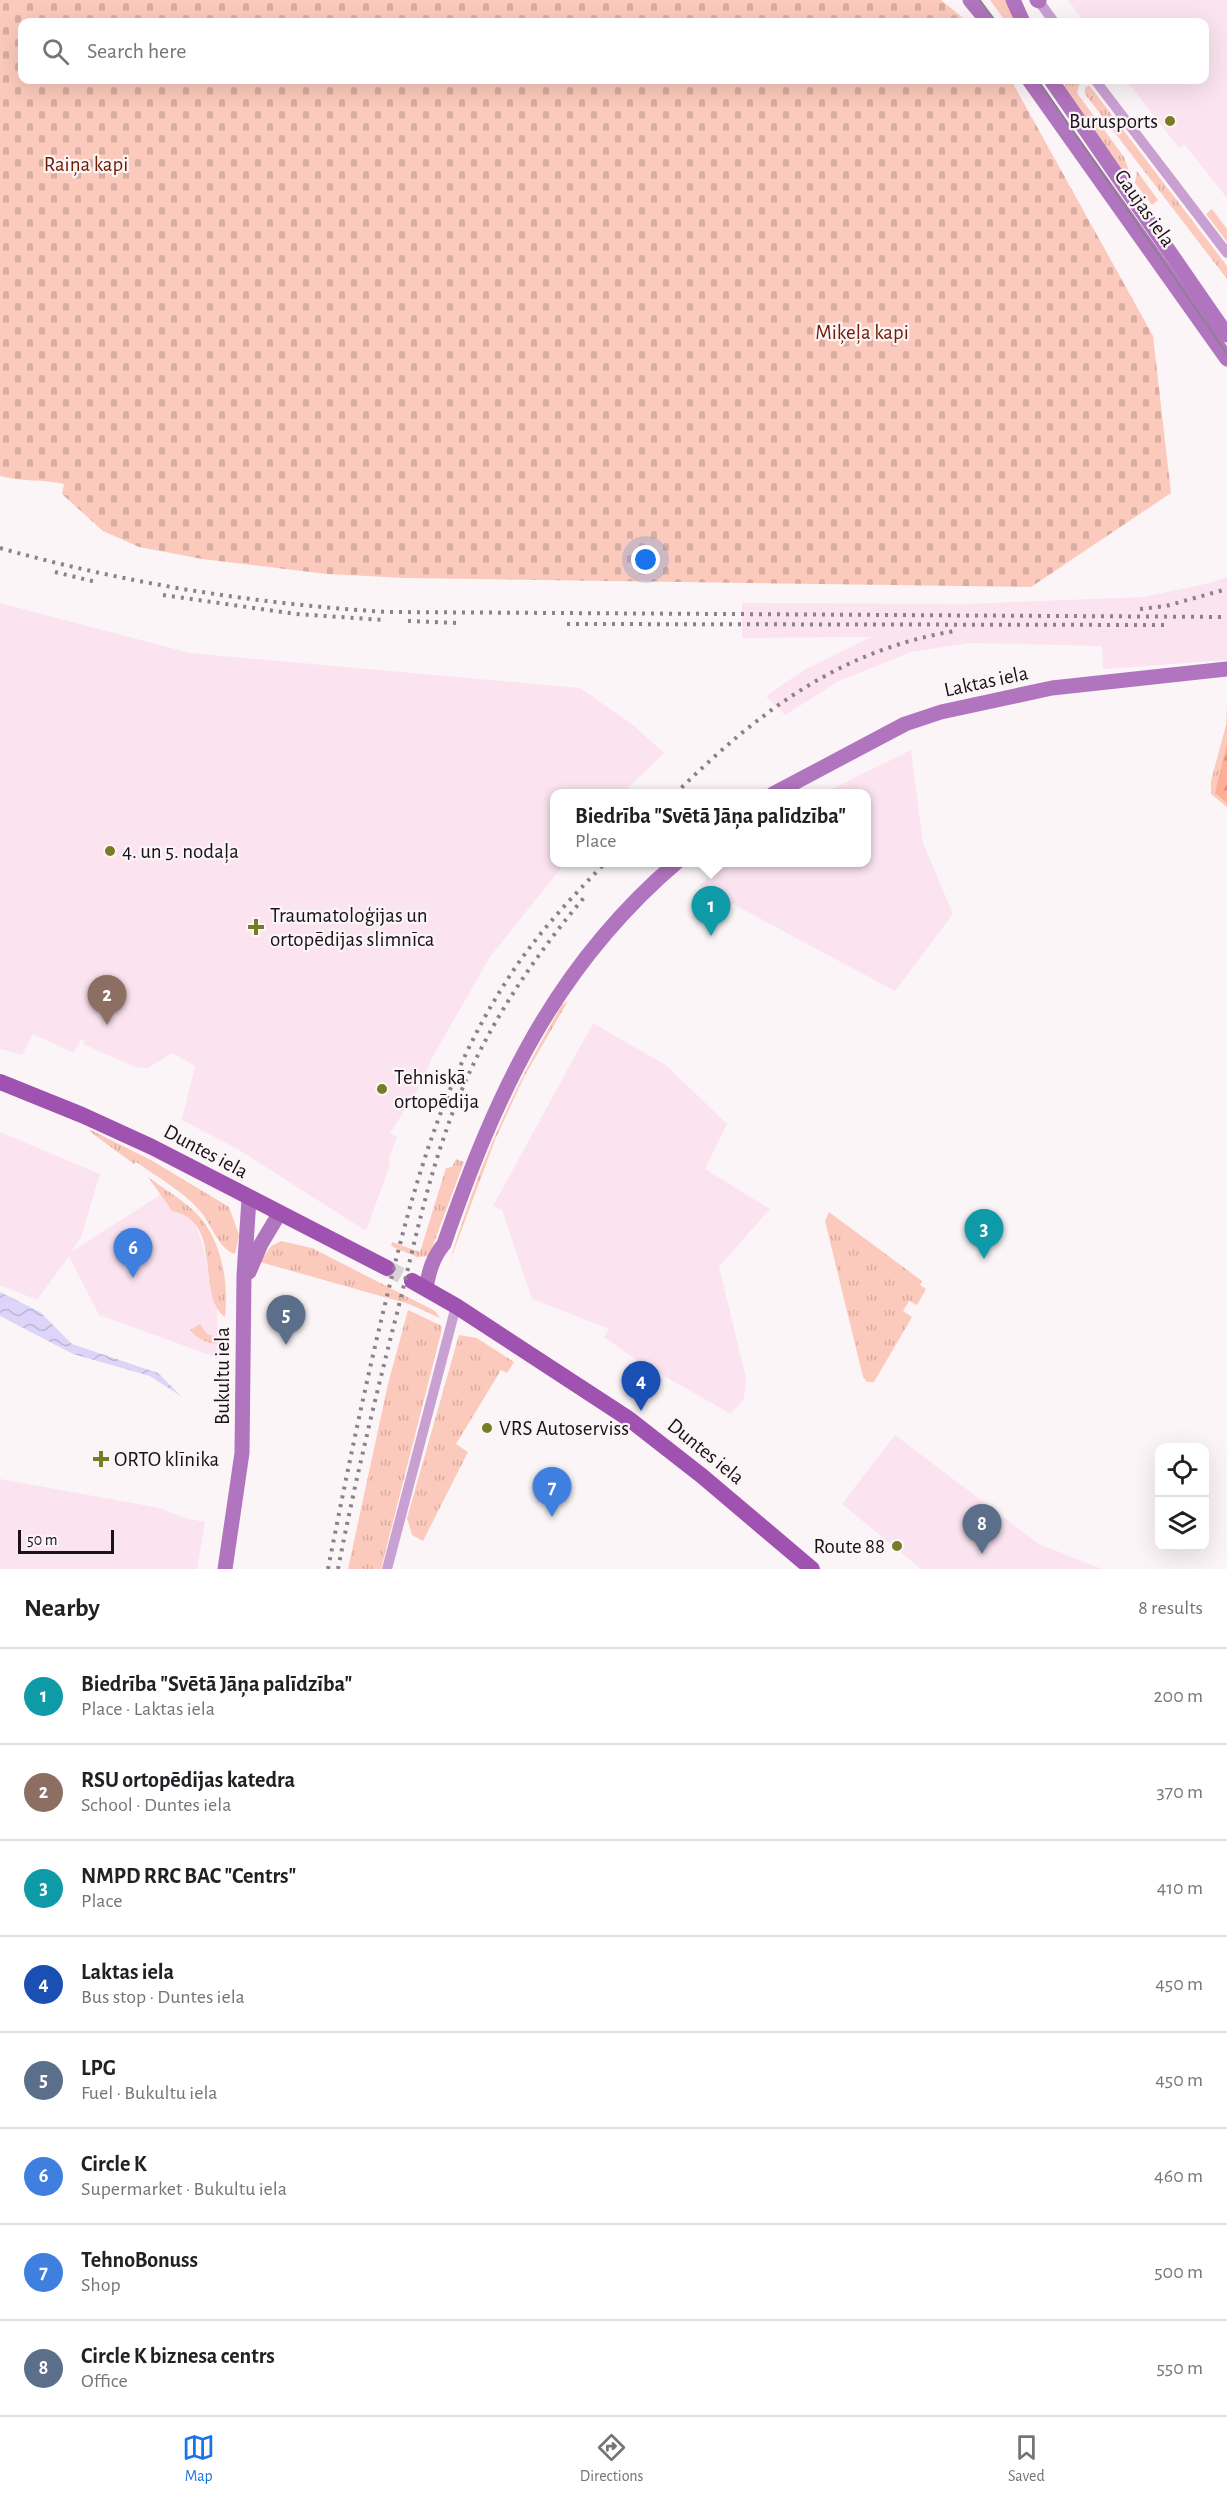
<!DOCTYPE html>
<html lang="en">
<head>
<meta charset="utf-8">
<style>
  body { margin:0; font-family:"Alegreya Sans",sans-serif; background:#f2f2f2; color:#202124 }
  .controls { position:absolute; right:18px; bottom:18px; display:grid; overflow:hidden; border-radius:12px; box-shadow:0 6px 24px #0002 }
  .controls button { width:54px; height:54px; display:grid; place-items:center; padding:0; border:0; border-bottom:2px solid #e0e0e0; background:#fff; color:#202124; font:30px sans-serif }
  .scale { position:absolute; left:18px; bottom:15px; width:96px; box-sizing:border-box; padding-left:6px; border:3px solid #1b1117; border-top:0; font-size:16px; line-height:21px; white-space:nowrap; color:#1b1117; -webkit-text-stroke:4px #fbf5f8; paint-order:stroke }
  .you { position:absolute; left:646px; top:560px; width:21px; height:21px; margin:-15px; border:4px solid #fff; border-radius:50%; background:#1a73e8; box-shadow:0 0 0 9px #1a73e833 }
  .badge { display:grid; place-items:center; width:39px; height:39px; border-radius:50%; background:#1a73e8; color:#fff; font-size:20px; font-weight:700 }
  .pin { position:absolute; translate:-50% -50px; filter:drop-shadow(0 2px 3px #0008) }
  .pin::after { content:''; position:absolute; top:32px; width:21px; height:18px; background:inherit; clip-path:polygon(0 0,100% 0,50% 100%) }
  .popup { position:absolute; left:550px; top:789px; width:321px; height:78px; box-sizing:border-box; display:grid; place-content:center; border-radius:12px; background:#fff; filter:drop-shadow(0 2px 4px #0005); font-size:20px; white-space:nowrap; color:#757577 }
  .popup b { font-size:22px; color:#202124 }
  .popup::after { content:''; position:absolute; left:50%; top:100%; margin-left:-12px; border:12px solid transparent; border-top-color:#fff }
  .list { margin:0; padding:0; list-style:none }
  h2 { display:flex; justify-content:space-between; align-items:center; height:78px; margin:0; padding:0 24px; font-size:26px }
  h2 small { font-size:20px; font-weight:400; color:#757577 }
  .list li { display:grid; grid-template-columns:39px 1fr auto; gap:18px; align-items:center; box-sizing:border-box; height:96px; padding:0 24px; border-top:2px solid #e0e0e0 }
  .list b { display:block; font-size:22px; white-space:nowrap }
  .list p { margin:0; font-size:20px; white-space:nowrap; color:#757577 }
  .list em { font-size:20px; font-style:normal; color:#757577 }
  .icon { flex:none; width:33px; height:33px; fill:none; stroke:currentColor; stroke-width:2; stroke-linecap:round; stroke-linejoin:round }
  .map { position:relative; flex:none; width:1227px; height:1569px; overflow:hidden }
  .search { position:absolute; background:#fff; box-shadow:0 6px 24px #0002; left:18px; right:18px; top:18px; height:66px; display:flex; align-items:center; gap:15px; box-sizing:border-box; padding:0 21px; border-radius:12px; color:#757577; font-size:22px }
  .sheet { height:846px; background:#fff }
  nav { display:flex; justify-content:space-around; align-items:center; box-sizing:border-box; height:84px; border-top:2px solid #e0e0e0; background:#fff; font-size:16px; color:#757577 }
  nav a { display:grid; justify-items:center; gap:3px }
  nav .on { color:#1a73e8 }
  .map>svg:first-child { display:block }
  .built { fill:#fbe4f0 }
  .grass { fill:url(#grass-tufts) }
  .forest { fill:url(#forest-firs) }
  .cemetery { fill:url(#cemetery-stones) }
  .water { fill:url(#water-waves) }
  .lines { fill:none; stroke-linecap:round; stroke-linejoin:round }
  .primary-tunnel { stroke:#d9d3d6; stroke-width:16; stroke-dasharray:16 8; stroke-linecap:butt }
  .street { stroke:#c9a0d2; stroke-width:10 }
  .secondary { stroke:#b174be; stroke-width:15 }
  .primary { stroke:#9f52af; stroke-width:16 }
  .tram { stroke:#8a8287; stroke-width:1.5 }
  .rail { stroke:#8a8287; stroke-width:4; stroke-dasharray:3 6; stroke-linecap:butt }
  .poi-dot { fill:#787c26; stroke:#fbf5f8; stroke-width:2 }
  .labels { text-anchor:middle; stroke-width:4.5; stroke-linejoin:round; paint-order:stroke }
  .poi-label { font-size:21px; fill:#1b1117; stroke:#fbf5f8; text-anchor:start }
  .park-label { font-size:21px; fill:#721c00; stroke:#fbf5f8 }
  .street-label { font-size:21px; fill:#1b1117; stroke:#fbf5f8 }
</style>
</head>
<body>
<div class="map">
<svg width="1227" height="1569" viewBox="0 0 1227 1569">
  <defs>
    <pattern id="grass-tufts" width="24" height="20" patternUnits="userSpaceOnUse" patternTransform="scale(1.5)"><rect width="24" height="20" fill="#fccabc"/><path d="M3 7l-1-3M5 7V3M7 7l1-3M15 17l-1-3M17 17v-4M19 17l1-3" fill="none" stroke="#d7aca1"/></pattern>
    <pattern id="forest-firs" width="22" height="20" patternUnits="userSpaceOnUse" patternTransform="scale(1.5)"><rect width="22" height="20" fill="#fead97"/><path d="M5 1l3.5 6h-7zM16 11l3.5 6h-7z" fill="#d99481"/></pattern>
    <pattern id="cemetery-stones" width="16" height="16" patternUnits="userSpaceOnUse" patternTransform="scale(1.5)"><rect width="16" height="16" fill="#fccabc"/><path d="M2 7V4a2 2 0 0 1 4 0v3zM10 15v-3a2 2 0 0 1 4 0v3z" fill="#d7aca1"/></pattern>
    <pattern id="water-waves" width="16" height="10" patternUnits="userSpaceOnUse" patternTransform="scale(1.5)"><rect width="16" height="10" fill="#dcd5f9"/><path d="M0 5q4-4 8 0t8 0" fill="none" stroke="#bcb6d5"/></pattern>
  </defs>
  <rect width="100%" height="100%" fill="#fbf5f8"/>
  <!-- built -->
  <g class="built">
    <polygon points="1068,0 1227,0 1227,198 1184,144 1179,148 1126,80 1204,80 1204,22 1084,22"/>
    <polygon points="1227,577 1227,660 1103,669 1102,646 970,643 911,652 839,681 785,715 766,696 804,670 871,637 742,638 742,603 967,604 1143,597 1210,583"/>
    <polygon points="0,603 190,653 580,688 632,724 664,753 623,793 555,794 555,862 565,863 490,957 432,1058 419,1088 390,1133 397,1137 389,1158 390,1165 366,1231 239,1150 182,1120 195,1066 172,1053 148,1068 135,1067 83,1044 84,1040 81,1039 74,1053 33,1034 22,1055 0,1049"/>
    <polygon points="911,750 923,843 953,914 895,991 699,886 712,874 733,863 867,862 867,794 826,792"/>
    <polygon points="593,1023 667,1066 727,1124 705,1169 770,1209 719,1267 746,1377 744,1399 731,1414 638,1361 604,1337 609,1329 532,1299 502,1210 493,1206"/>
    <polygon points="0,1132 100,1174 81,1237 71,1252 160,1195 172,1211 182,1213 194,1219 206,1256 217,1309 218,1358 99,1315 69,1256 37,1300 0,1285"/>
    <polygon points="895,1435 1039,1544 1102,1569 921,1569 842,1504"/>
    <polygon points="0,1479 160,1508 184,1518 205,1522 197,1569 0,1569"/>
  </g>
  <!-- grass -->
  <g class="grass">
    <polygon points="990,0 1009,0 1019,22 1006,22"/>
    <polygon points="1066,80 1086,80 1079,85 1077,93 1124,157 1128,168 1128,182 1064,87"/>
    <polygon points="1089,85 1227,266 1227,279 1085,94 1085,88"/>
    <polygon points="1137,171 1158,200 1152,205 1135,183"/>
    <polygon points="1212,209 1227,229 1227,242 1206,214"/>
    <polygon points="1227,705 1227,807 1211,794 1211,781 1226,725"/>
    <path d="M568 1001 524 1077 495 1140 450 1261C478 1167 512 1090 562 1005Z"/>
    <path d="M91 1130 151 1160 229 1207 239 1235 235 1254C218 1249 211 1223 200 1211 183 1191 157 1177 136 1162L134 1164 89 1131Z"/>
    <polygon points="456,1159 464,1162 429,1256 417,1257 391,1246 392,1242 420,1252 446,1168 452,1167"/>
    <path d="M148 1177C163 1188 180 1198 194 1211 221 1236 229 1281 225 1317 195 1296 225 1221 172 1211Z"/>
    <polygon points="829,1212 922,1281 920,1285 926,1289 917,1305 909,1301 903,1311 912,1317 874,1382 867,1382 863,1377 825,1221"/>
    <polygon points="281,1241 312,1248 435,1311 440,1318 409,1304 260,1262 271,1246"/>
    <polygon points="408,1310 442,1326 441,1333 381,1569 348,1569 388,1384"/>
    <path d="M200 1324 207 1334 221 1338V1344C209 1344 198 1340 190 1330Z"/>
    <polygon points="459,1335 477,1338 514,1362 507,1373 501,1370 456,1444 468,1452 423,1541 412,1535 407,1518"/>
  </g>
  <!-- forest -->
  <polygon class="forest" points="1227,743 1227,803 1215,793"/>
  <!-- cemetery -->
  <path class="cemetery" d="M0 0H941L968 22H22V80H1011L1153 336 1171 493 1031 587 406 578 327 574 202 559 139 547 103 531 62 494 64 484C43 479 21 482 0 476Z"/>
  <!-- water -->
  <polygon class="water" points="0,1292 40,1312 72,1344 158,1373 182,1397 150,1376 73,1354 0,1316"/>
  <g class="lines">
    <!-- primary-tunnel -->
    <polyline class="primary-tunnel" points="387,1268 412,1281"/>
    <!-- street -->
    <g class="street">
      <polyline points="1038,0 1054,22"/>
      <polyline points="1095,80 1227,253"/>
      <polyline points="387,1569 456,1306"/>
    </g>
    <!-- secondary -->
    <g class="secondary">
      <polyline points="970,0 988,22"/>
      <polyline points="1013,0 1023,22"/>
      <polyline points="1037,0 1039,1"/>
      <polyline points="1029,80 1227,359"/>
      <polyline points="1051,80 1227,335"/>
      <polyline points="773,794 905,724 941,712 1052,688 1227,669"/>
      <polyline points="249,1272 261,1244 279,1214"/>
      <path d="M426 1288C429 1271 433 1257 444 1244 496 1094 553 968 677 862"/>
      <polyline points="225,1569 242,1453 244,1275 249,1199"/>
    </g>
    <!-- primary -->
    <g class="primary">
      <polyline points="0,1082 82,1115 152,1147 387,1268"/>
      <polyline points="412,1281 456,1306 629,1419 702,1476 812,1569"/>
    </g>
    <!-- tram -->
    <g class="tram">
      <polyline points="980,0 996,22"/>
      <polyline points="1038,80 1227,354"/>
    </g>
    <!-- rail -->
    <g class="rail">
      <path d="M0 548C127 584 257 604 388 612L1227 617"/>
      <polyline points="55,572 96,582"/>
      <polyline points="163,595 296,614 384,620"/>
      <polyline points="1140,609 1166,606 1227,589"/>
      <polyline points="408,621 459,623"/>
      <polyline points="567,624 1170,625"/>
      <path d="M675 794C757 713 839 650 955 631"/>
      <path d="M328 1569C347 1472 367 1376 391 1280 417 1173 448 1070 509 977 536 935 571 898 606 862"/>
      <path d="M338 1569C355 1481 376 1395 398 1309 413 1250 425 1191 445 1134 475 1044 526 966 587 894"/>
    </g>
  </g>
  <!-- markers -->
  <g class="poi-dot">
    <circle cx="1170" cy="121" r="6"/>
    <circle cx="110" cy="851" r="6"/>
    <path d="M253 918h6v6h6v6h-6v6h-6v-6h-6v-6h6z"/>
    <circle cx="382" cy="1089" r="6"/>
    <circle cx="487" cy="1428" r="6"/>
    <path d="M98 1450h6v6h6v6h-6v6h-6v-6h-6v-6h6z"/>
    <circle cx="897" cy="1546" r="6"/>
  </g>
  <g class="labels">
    <!-- poi labels -->
    <g class="poi-label">
      <text x="1158" y="128" text-anchor="end">Burusports</text>
      <text x="122" y="858">4. un 5. nodaļa</text>
      <text x="270" y="922">Traumatoloģijas un<tspan x="270" dy="24">ortopēdijas slimnīca</tspan></text>
      <text x="394" y="1084">Tehniskā<tspan x="394" dy="24">ortopēdija</tspan></text>
      <text x="499" y="1435">VRS Autoserviss</text>
      <text x="114" y="1466">ORTO klīnika</text>
      <text x="885" y="1553" text-anchor="end">Route 88</text>
    </g>
    <!-- park labels -->
    <g class="park-label">
      <text x="86" y="171">Raiņa kapi</text>
      <text x="862" y="339">Miķeļa kapi</text>
    </g>
    <!-- street labels -->
    <g class="street-label">
      <text transform="translate(1145 208) rotate(55)" y="7">Gaujas iela</text>
      <text transform="translate(986 681) rotate(-12)" y="7">Laktas iela</text>
      <text transform="translate(206 1151) rotate(28)" y="7">Duntes iela</text>
      <text transform="translate(222 1376) rotate(-90)" y="7">Bukultu iela</text>
      <text transform="translate(706 1451) rotate(39)" y="7">Duntes iela</text>
    </g>
  </g>
</svg>
<div class="controls">
<button><svg class="icon" aria-label="locate" viewBox="0 0 24 24"><circle cx="12" cy="12" r="6"/><path d="M12 2v4M12 18v4M2 12h4M18 12h4"/></svg></button>
<button><svg class="icon" aria-label="layers" viewBox="0 0 24 24"><path d="M12 4l9 5-9 5-9-5zM3 14l9 5 9-5"/></svg></button>
</div>
<div class="scale">50 m</div>
<div class="you"></div>
<div class="pin badge" style="left:711px;top:936px;background:#0f9aa8">1</div>
<div class="popup"><b>Biedrība &quot;Svētā Jāņa palīdzība&quot;</b>Place</div>
<div class="pin badge" style="left:107px;top:1025px;background:#8d6e63">2</div>
<div class="pin badge" style="left:984px;top:1259px;background:#0f9aa8">3</div>
<div class="pin badge" style="left:641px;top:1411px;background:#1a4fb4">4</div>
<div class="pin badge" style="left:286px;top:1345px;background:#5c6f8a">5</div>
<div class="pin badge" style="left:133px;top:1278px;background:#3f7fe0">6</div>
<div class="pin badge" style="left:552px;top:1517px;background:#3f7fe0">7</div>
<div class="pin badge" style="left:982px;top:1554px;background:#5c6f8a">8</div>
<div class="search"><svg class="icon" aria-label="search" viewBox="0 0 24 24"><circle cx="10" cy="10" r="6"/><path d="M15 15l6 6"/></svg>Search here</div>
</div>
<section class="sheet">
<h2>Nearby<small>8 results</small></h2>
<ul class="list">
<li><span class="badge" style="background:#0f9aa8">1</span><div><b>Biedrība &quot;Svētā Jāņa palīdzība&quot;</b><p>Place · Laktas iela</p></div><em>200 m</em></li>
<li><span class="badge" style="background:#8d6e63">2</span><div><b>RSU ortopēdijas katedra</b><p>School · Duntes iela</p></div><em>370 m</em></li>
<li><span class="badge" style="background:#0f9aa8">3</span><div><b>NMPD RRC BAC &quot;Centrs&quot;</b><p>Place</p></div><em>410 m</em></li>
<li><span class="badge" style="background:#1a4fb4">4</span><div><b>Laktas iela</b><p>Bus stop · Duntes iela</p></div><em>450 m</em></li>
<li><span class="badge" style="background:#5c6f8a">5</span><div><b>LPG</b><p>Fuel · Bukultu iela</p></div><em>450 m</em></li>
<li><span class="badge" style="background:#3f7fe0">6</span><div><b>Circle K</b><p>Supermarket · Bukultu iela</p></div><em>460 m</em></li>
<li><span class="badge" style="background:#3f7fe0">7</span><div><b>TehnoBonuss</b><p>Shop</p></div><em>500 m</em></li>
<li><span class="badge" style="background:#5c6f8a">8</span><div><b>Circle K biznesa centrs</b><p>Office</p></div><em>550 m</em></li>
</ul>
</section>
<nav>
<a class="on"><svg class="icon" aria-label="map" viewBox="0 0 24 24"><path d="M3 6l6-2 6 2 6-2v14l-6 2-6-2-6 2zM9 4v14M15 6v14"/></svg>Map</a>
<a><svg class="icon" aria-label="directions" viewBox="0 0 24 24"><path d="M12 3l9 9-9 9-9-9zM9 14v-3h6M13 9l2 2-2 2"/></svg>Directions</a>
<a><svg class="icon" aria-label="saved" viewBox="0 0 24 24"><path d="M7 4h10v16l-5-4-5 4z"/></svg>Saved</a>
</nav>
</body>
</html>
